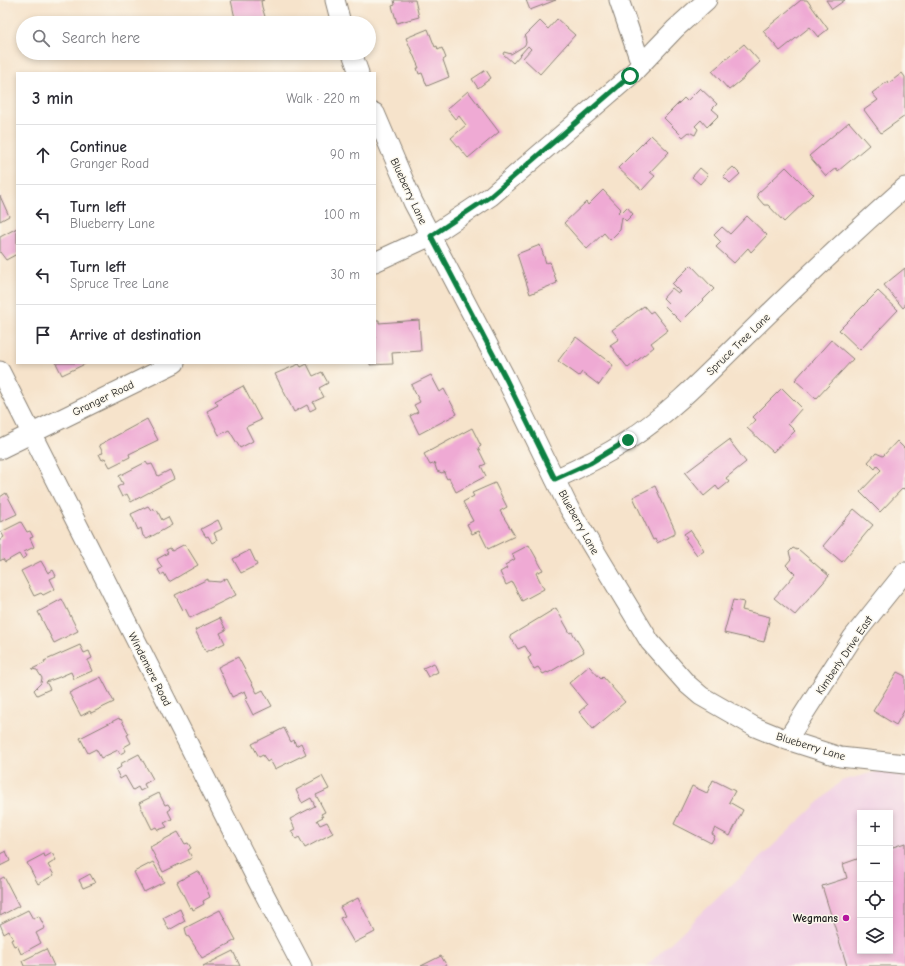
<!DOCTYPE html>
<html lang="en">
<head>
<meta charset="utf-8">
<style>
  body { margin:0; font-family:"Comic Neue",sans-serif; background:#f7f7f7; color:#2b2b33 }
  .controls { position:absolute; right:12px; bottom:12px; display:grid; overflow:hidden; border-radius:0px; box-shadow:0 2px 6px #0003 }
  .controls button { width:36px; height:36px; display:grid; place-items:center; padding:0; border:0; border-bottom:1px solid #e1e1e2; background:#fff; color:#2b2b33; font:20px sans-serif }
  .stop { position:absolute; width:12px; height:12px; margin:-9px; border:3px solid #0b8043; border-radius:50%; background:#fff }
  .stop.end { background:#0b8043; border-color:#fff; box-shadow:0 1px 4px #0008 }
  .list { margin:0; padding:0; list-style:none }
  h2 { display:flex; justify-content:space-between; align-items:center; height:52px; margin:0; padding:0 16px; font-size:17px }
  h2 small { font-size:13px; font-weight:400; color:#7c7c81 }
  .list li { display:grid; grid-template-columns:26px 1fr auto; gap:12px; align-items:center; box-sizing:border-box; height:60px; padding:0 16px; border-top:1px solid #e1e1e2 }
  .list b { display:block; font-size:15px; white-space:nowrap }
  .list p { margin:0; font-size:13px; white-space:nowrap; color:#7c7c81 }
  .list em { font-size:13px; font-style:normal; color:#7c7c81 }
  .icon { flex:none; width:22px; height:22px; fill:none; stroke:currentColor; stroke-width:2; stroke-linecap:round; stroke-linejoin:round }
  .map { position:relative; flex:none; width:905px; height:966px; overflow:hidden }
  .search { position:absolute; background:#fff; box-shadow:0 2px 6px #0003; left:16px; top:16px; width:360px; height:44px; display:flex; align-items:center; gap:10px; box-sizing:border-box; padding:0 14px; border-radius:22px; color:#7c7c81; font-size:15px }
  .panel { position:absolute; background:#fff; box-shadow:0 2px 6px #0003; left:16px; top:72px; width:360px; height:292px; border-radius:0px }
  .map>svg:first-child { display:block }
  .built { fill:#f1d0e4; fill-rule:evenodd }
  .building { fill:#efaad4 }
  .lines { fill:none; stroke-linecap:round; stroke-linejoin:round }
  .minor-casing { stroke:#898074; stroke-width:21 }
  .minor { stroke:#fff; stroke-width:19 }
  .route { stroke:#0b8043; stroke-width:5 }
  .poi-dot { fill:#b5179e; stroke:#fbf7ec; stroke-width:1.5 }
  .labels { text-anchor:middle; stroke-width:3; stroke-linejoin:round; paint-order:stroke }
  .street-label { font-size:11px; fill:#1c1c1c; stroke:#fbf7ec }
  .poi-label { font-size:11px; font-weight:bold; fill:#1c1c1c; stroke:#fbf7ec; text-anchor:end }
</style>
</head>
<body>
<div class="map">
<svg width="905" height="966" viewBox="0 0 905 966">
  <rect width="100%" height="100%" fill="#fbf7ec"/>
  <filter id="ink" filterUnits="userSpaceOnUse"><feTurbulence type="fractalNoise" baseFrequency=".025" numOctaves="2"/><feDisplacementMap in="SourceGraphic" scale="8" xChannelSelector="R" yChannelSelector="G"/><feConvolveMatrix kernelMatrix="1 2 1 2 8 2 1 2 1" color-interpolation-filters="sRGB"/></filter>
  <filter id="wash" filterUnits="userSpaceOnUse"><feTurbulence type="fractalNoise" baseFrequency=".012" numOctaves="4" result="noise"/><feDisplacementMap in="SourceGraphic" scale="16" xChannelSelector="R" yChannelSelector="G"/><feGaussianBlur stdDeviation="0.9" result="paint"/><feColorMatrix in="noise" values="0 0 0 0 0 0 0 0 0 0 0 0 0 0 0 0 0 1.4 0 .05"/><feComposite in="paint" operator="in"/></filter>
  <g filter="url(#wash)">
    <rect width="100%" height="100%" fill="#f6e3cb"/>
    <!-- built -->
    <path class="built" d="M905 764V966H646L841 781ZM860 813H890V951H860Z"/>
    <g id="blocks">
      <!-- building -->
      <g class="building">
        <polygon points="231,0 264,0 261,1 262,7 267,23 236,23"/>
        <polygon points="394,0 415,0 419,17 397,23 392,6 395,5"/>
        <polygon points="526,0 556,0 530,10"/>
        <polygon points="801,0 807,0 828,29 818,37 810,27 780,51 763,31"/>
        <polygon points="826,0 845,0 832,9"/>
        <polygon points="557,19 575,35 540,74 523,58 531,49 528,46 513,63 503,54 504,52 511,54 524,46 526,43 525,36 540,21 548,29"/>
        <polygon points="428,29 435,47 437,46 438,50 442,48 446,58 443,60 449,77 427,86 422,73 419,74 417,68 419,68 406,38"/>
        <polygon points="744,44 760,62 743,78 744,78 729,90 712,71"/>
        <polygon points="486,70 491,78 478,88 472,79"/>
        <polygon points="902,73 905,77 905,116 881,133 864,110 878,100 872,93 888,81 889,83"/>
        <polygon points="700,88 717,104 712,109 719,115 707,127 701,120 695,126 698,129 695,135 689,132 683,137 664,118 684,98 687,101"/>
        <polygon points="468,91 499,132 468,158 451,138 466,125 459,116 455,119 447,109"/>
        <polygon points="849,122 869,145 838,171 836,168 826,176 809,156"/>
        <polygon points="651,135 669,152 650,172 655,176 642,190 618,168"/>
        <polygon points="733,167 740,174 730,183 723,176"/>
        <polygon points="786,167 813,194 784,222 768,205 764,205 758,198 757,194"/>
        <polygon points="700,168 708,175 700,184 692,177"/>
        <polygon points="603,190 621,209 618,212 620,214 627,207 633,214 626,221 622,217 620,230 610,240 604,233 587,249 564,223 586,202 588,205"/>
        <polygon points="0,196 9,216 0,221"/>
        <polygon points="747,216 767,235 751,252 748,248 734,263 716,247 721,242 714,235 722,227 730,234"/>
        <polygon points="17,228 17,254 6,260 0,252 0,237"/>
        <polygon points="540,245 546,263 550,262 557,283 530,294 517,254"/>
        <polygon points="691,265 714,289 681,322 665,306 668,303 663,298 672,288 678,293 680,292 672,284"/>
        <polygon points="905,268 905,306 903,308 884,285"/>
        <polygon points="878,291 898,310 860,350 839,330"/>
        <polygon points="644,306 650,313 653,311 668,330 651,343 654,347 628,368 610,345 619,339 612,330"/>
        <polygon points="375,320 379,320 379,323 419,320 421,351 392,353 393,364 370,365 370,363 375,363"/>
        <polygon points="576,337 613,365 599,385 582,372 579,376 558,361"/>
        <polygon points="831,340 853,359 816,399 795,380"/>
        <polygon points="56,363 87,363 62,375"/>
        <polygon points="299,364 301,367 307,364 313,376 322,372 328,383 319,388 324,397 313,402 316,408 310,411 307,405 294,412 275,374"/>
        <polygon points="431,375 440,392 444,389 457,414 419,434 410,416 418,412 414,405 420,402 411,385"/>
        <polygon points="243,386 261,420 246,427 253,441 240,448 229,430 219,435 207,411 218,405 215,401"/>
        <polygon points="782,388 802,408 788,424 795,431 773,452 747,428 756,420 753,417"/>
        <polygon points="147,419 158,440 129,454 130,457 110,467 105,458 102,460 99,454 103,453 99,445"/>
        <polygon points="472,428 481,446 478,448 486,464 481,466 486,476 456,492 449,478 447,479 444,473 445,471 442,473 437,471 435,465 436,463 430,465 424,454"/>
        <polygon points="729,440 746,462 726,478 729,482 719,490 716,486 704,496 685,473"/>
        <polygon points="897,441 905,449 905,490 903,488 880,512 860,492 881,470 877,466 875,469 868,462 876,453 883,456"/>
        <polygon points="146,462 148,465 152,464 158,476 170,470 174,479 131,502 127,494 122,497 117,487 123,484 119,476"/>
        <polygon points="495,483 507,507 500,511 515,536 488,549 479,531 472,534 467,524 473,521 463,502 474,496 472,493"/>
        <polygon points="655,486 675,530 675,534 657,543 655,539 653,540 633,497"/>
        <polygon points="6,493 17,514 0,522 0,497"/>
        <polygon points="148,506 151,510 153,508 155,511 157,510 162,520 168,517 172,525 147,539 143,536 141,528 138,530 131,514"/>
        <polygon points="854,509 873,525 842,562 823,546"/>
        <polygon points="218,520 222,529 214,533 217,540 212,543 208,536 206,537 201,529"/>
        <polygon points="21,522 27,532 30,531 33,537 30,538 34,547 24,552 27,556 22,559 19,554 5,562 3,559 0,561 0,540 4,537 1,532"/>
        <polygon points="690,530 704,550 697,555 685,539 687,538 684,534"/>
        <polygon points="185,544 198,565 169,582 164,573 161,575 158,570 162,568 157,559 168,553 166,550 170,548 172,551"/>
        <polygon points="529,545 543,570 536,573 544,589 522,601 512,582 506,585 500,572 507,568 505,565 515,559 512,554"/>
        <polygon points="793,548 797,550 798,549 829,576 795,615 774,598 795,574 786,565 791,559 789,552"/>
        <polygon points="250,550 257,565 241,573 233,559"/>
        <polygon points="41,561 48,573 53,570 56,576 50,579 55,589 43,595 41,593 34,596 21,571"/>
        <polygon points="227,578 236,595 190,618 185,608 183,610 175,595 208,579 208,581 220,582"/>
        <polygon points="62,599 78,631 54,643 38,612"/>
        <polygon points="733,600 744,602 742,610 770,617 764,642 724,633"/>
        <polygon points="556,608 570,633 572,632 584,652 548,673 547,672 543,674 538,667 534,669 528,658 531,656 525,646 518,649 510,636"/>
        <polygon points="220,618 226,630 220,633 225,643 206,652 195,630"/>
        <polygon points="80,645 84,653 89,651 92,658 88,660 88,662 92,671 74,679 71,672 57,678 46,682 50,689 37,695 34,690 41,683 42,678 37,670 32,669 45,663 44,661"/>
        <polygon points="238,657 257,693 263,690 272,706 253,715 245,699 248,698 245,691 232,697 218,667"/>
        <polygon points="434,663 438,672 428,677 423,668"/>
        <polygon points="589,666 601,679 603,677 625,702 593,729 579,712 587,705 569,683"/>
        <polygon points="897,672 905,676 905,709 896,725 873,711"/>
        <polygon points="101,677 114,702 91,713 90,711 81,716 69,693"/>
        <polygon points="119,718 120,720 121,719 129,734 127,735 131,743 124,747 126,751 120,754 118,750 101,758 96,749 88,753 80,738"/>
        <polygon points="284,728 291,742 294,740 296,746 301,743 306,754 275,769 270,760 267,762 263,755 259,757 252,744"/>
        <polygon points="139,754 153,779 144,784 146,788 140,791 138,787 133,790 125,776 120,779 116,770 121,767 120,764"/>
        <polygon points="322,776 329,789 316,795 325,812 321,814 323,817 317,820 320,825 327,822 333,833 305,848 299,837 296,839 291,831 295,829 290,819 315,806 311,798 302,803 296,790"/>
        <polygon points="713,780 735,791 729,802 743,810 730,836 715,828 712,834 715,836 711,843 674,824 692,786 707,793"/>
        <polygon points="159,793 165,805 168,804 171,809 168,811 172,819 164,823 167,827 158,830 156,827 152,829 139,803"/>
        <polygon points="178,832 185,844 188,843 191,848 188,850 192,858 163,872 150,847"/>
        <polygon points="905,843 905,966 847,966 822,886 847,878 843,864 860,858 860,951 890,951 890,848"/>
        <polygon points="6,851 10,861 0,866 0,854"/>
        <polygon points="52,853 56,860 48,865 54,875 38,884 27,863 44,854 45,857"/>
        <polygon points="153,862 164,882 144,892 134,872"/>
        <polygon points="197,871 200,873 210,897 203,901 204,904 193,910 192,907 190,908 177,882"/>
        <polygon points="90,874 95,883 83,888 79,880"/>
        <polygon points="4,877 19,906 0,916 0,879"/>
        <polygon points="358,898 375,932 354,943 340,918 345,916 340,907"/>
        <polygon points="180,909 185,921 169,930 163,918"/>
        <polygon points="28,910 33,919 39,916 45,928 36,933 41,943 21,954 17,945 14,946 11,940 13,939 9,931 4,934 0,924"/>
        <polygon points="220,910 236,940 202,958 189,937 187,936 185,928"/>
        <polygon points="46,949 54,966 24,966 22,961"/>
        <polygon points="233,951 240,966 203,966"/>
        <polygon points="441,956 447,966 421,966"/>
      </g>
    </g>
  </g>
  <g filter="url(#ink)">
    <use href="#blocks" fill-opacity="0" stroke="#898074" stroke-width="1"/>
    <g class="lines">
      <!-- minor casing -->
      <g class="minor-casing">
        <g id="minor">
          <polyline points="335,0 341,23"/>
          <polyline points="619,0 641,64"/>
          <polyline points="352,53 359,73"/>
          <polyline points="375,113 413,202 506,379 569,508 650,642 687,684 701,696 755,727 787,740 840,757 905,764"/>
          <polyline points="375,262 431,236 491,196 630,76 675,29 707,0"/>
          <polyline points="0,371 257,880 302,966"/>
          <polyline points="0,449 175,363"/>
          <path d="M555 479C580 468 604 456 627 441 673 411 711 370 750 332 801 282 852 234 905 187"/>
          <polyline points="787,740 853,637 905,572"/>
        </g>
      </g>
      <!-- minor -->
      <use href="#minor" class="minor"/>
    </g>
  </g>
  <g class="lines" filter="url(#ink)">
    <!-- route -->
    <polyline class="route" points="628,440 590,463 555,479 506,379 431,236 491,196 630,76"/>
  </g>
  <!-- markers -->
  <circle class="poi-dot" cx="846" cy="918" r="4"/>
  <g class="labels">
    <!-- street labels -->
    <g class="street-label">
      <text transform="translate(409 191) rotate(65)" y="4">Blueberry Lane</text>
      <text transform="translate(738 344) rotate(-44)" y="4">Spruce Tree Lane</text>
      <text transform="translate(103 398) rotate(-26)" y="4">Granger Road</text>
      <text transform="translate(579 522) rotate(61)" y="4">Blueberry Lane</text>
      <text transform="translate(844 655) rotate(-56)" y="4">Kimberly Drive East</text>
      <text transform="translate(150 669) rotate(63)" y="4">Windemere Road</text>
      <text transform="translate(811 746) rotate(17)" y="4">Blueberry Lane</text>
    </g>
    <!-- poi labels -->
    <g class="poi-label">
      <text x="838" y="922">Wegmans</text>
    </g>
  </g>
</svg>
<div class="controls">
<button>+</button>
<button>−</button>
<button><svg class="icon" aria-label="locate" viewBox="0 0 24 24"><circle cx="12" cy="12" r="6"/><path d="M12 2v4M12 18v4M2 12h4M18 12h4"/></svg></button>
<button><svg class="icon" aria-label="layers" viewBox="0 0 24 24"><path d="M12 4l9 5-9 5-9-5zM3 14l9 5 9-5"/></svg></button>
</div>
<div class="stop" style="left:630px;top:76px"></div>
<div class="stop end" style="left:628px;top:440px"></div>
<div class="search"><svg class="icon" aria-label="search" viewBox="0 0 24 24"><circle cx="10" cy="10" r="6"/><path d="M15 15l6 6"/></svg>Search here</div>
<section class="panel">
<h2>3 min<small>Walk · 220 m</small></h2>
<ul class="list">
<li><svg class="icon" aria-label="ahead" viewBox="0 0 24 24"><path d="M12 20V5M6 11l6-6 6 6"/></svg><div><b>Continue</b><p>Granger Road</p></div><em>90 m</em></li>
<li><svg class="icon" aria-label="left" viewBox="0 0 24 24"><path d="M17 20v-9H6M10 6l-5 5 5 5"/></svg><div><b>Turn left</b><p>Blueberry Lane</p></div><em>100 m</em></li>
<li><svg class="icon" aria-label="left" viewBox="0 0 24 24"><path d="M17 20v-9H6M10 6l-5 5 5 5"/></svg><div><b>Turn left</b><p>Spruce Tree Lane</p></div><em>30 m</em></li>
<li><svg class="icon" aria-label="arrive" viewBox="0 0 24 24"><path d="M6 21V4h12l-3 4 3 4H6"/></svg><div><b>Arrive at destination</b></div></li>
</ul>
</section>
</div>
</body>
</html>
